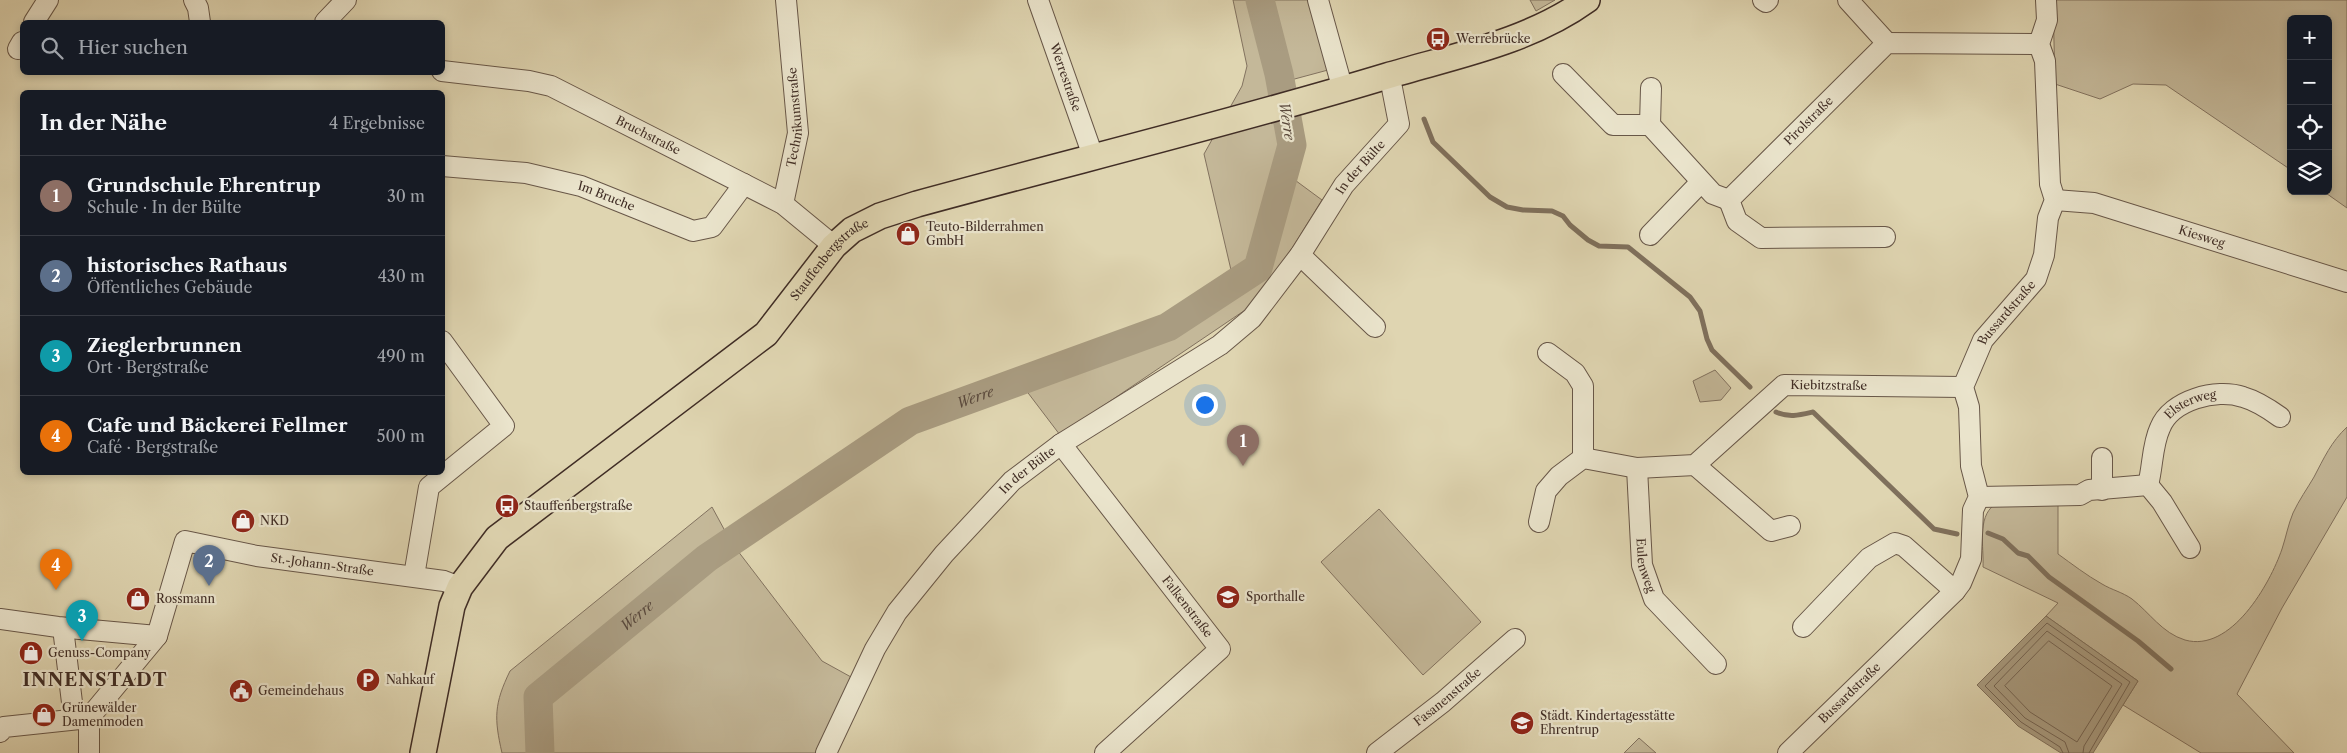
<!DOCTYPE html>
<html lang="de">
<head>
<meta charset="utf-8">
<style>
  body { margin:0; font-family:"Libre Caslon Text",serif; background:#242831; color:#f1f3f6 }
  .controls { position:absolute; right:15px; top:15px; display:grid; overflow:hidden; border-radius:8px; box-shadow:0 2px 8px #0003 }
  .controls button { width:45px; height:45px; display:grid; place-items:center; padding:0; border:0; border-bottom:1px solid #363941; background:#171b24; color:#f1f3f6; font:25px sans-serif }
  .you { position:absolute; left:1204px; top:404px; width:18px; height:18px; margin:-12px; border:4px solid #fff; border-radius:50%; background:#1a73e8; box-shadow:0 0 0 8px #1a73e833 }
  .badge { display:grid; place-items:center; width:32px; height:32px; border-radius:50%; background:#b45309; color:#fff; font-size:16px; font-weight:700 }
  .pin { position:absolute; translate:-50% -41px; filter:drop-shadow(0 1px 2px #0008) }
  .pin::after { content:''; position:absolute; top:26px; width:18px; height:15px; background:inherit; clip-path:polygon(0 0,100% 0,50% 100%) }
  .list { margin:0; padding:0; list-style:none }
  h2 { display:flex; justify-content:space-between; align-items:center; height:65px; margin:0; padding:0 20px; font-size:21px }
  h2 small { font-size:16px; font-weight:400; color:#9ea1a6 }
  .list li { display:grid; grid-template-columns:32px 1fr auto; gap:15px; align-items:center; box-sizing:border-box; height:80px; padding:0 20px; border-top:1px solid #363941 }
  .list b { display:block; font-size:19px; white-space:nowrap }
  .list p { margin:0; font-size:16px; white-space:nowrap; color:#9ea1a6 }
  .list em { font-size:16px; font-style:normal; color:#9ea1a6 }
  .icon { flex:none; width:28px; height:28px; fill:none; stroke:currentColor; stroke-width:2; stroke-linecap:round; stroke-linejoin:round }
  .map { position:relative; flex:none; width:2347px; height:753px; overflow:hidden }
  .search { position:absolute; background:#171b24; box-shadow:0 2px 8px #0003; left:20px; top:20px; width:425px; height:55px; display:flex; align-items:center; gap:12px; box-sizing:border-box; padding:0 18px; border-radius:8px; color:#9ea1a6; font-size:19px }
  .panel { position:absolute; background:#171b24; box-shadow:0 2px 8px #0003; left:20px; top:90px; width:425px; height:385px; border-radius:8px }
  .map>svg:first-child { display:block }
  .green { fill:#c4b899; stroke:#82725f }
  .water { fill:#a99c81; stroke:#7f705c }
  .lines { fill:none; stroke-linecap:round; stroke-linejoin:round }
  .shore { stroke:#746453; stroke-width:1 }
  .stream { stroke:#7f705c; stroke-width:5 }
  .river { stroke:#a99c81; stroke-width:29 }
  .minor-casing { stroke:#685748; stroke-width:22 }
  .major-casing { stroke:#402d25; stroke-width:28 }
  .minor { stroke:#eae4cc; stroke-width:20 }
  .major { stroke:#dfd5b1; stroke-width:25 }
  .labels { text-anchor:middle; stroke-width:4.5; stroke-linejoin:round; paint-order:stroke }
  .poi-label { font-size:12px; fill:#402d25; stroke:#eae4cc; text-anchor:start }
  .street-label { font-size:12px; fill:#402d25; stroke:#eae4cc }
  .water-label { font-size:14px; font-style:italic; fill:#5a493c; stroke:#eae4cc }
  .district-label { font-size:18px; font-weight:bold; letter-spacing:1px; fill:#402d25; stroke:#eae4cc }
</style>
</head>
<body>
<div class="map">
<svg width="2347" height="753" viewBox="0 0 2347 753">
  <rect width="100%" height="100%" fill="#dfd5b1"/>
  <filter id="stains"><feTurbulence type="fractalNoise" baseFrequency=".004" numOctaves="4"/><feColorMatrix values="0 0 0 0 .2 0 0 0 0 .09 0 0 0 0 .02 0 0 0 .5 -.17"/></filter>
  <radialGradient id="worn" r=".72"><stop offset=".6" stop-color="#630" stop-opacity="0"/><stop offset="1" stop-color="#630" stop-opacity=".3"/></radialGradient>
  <!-- green -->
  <g class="green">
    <polygon points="1233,0 1310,0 1328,70 1276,84 1291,145 1284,172 1322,200 1260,300 1060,435 1019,381 1167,326 1231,270 1204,154 1242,86 1247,66"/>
    <polygon points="1530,0 1555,0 1536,11"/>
    <polygon points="2053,0 2347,0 2347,208 2323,191 2328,191 2328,19 2291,19 2291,170 2166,85 2133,84 2100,99 2055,84"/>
    <polygon points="1715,370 1731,388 1721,400 1700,402 1693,381"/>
    <path d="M2347 427V497L2282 608 2237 694 2294 753H2201L2123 705 2138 681 2046 616 2058 603 1983 567C1984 547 1977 518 1994 505L2058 503V554C2072 564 2086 575 2102 584 2112 590 2122 592 2132 599 2150 613 2162 633 2185 640 2231 653 2270 584 2282 549 2286 537 2288 525 2293 513 2299 500 2307 489 2314 477 2324 458 2331 442 2347 427Z"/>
    <path d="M712 507 731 542 822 661 851 677 817 753H502C494 718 494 704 510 671Z"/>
    <polygon points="1379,509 1481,622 1423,675 1321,562"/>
    <polygon points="1639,738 1656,753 1624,753"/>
  </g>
  <!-- water -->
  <polygon class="water" points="2046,616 2138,681 2093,753 2061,753 2018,726 1977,685"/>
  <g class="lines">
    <!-- shore -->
    <g class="shore">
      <polygon points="2049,641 2112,686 2077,742 2030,712 2005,686"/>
      <polyline points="2063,753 2060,747 2021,722 1985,686 2047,623 2130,682 2089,753"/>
      <polyline points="2069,753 2065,742 2025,718 1994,686 2047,631 2122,684 2084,746 2083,753"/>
    </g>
    <!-- stream -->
    <g class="stream">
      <polyline points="1424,119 1433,142 1490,197 1507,207 1523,210 1552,211 1563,216 1570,225 1588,240 1599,246 1628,247 1690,297 1700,311 1707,339 1712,350 1750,387"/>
      <path d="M1776 412C1789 418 1800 415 1813 412L1934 529 1957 534"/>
      <polyline points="1988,533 2003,539 2018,553 2028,556 2049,577 2138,641 2171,669"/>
    </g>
    <!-- river -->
    <path class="river" id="s1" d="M540 753 538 697 707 558 910 421 1168 327 1258 268 1292 145 1279 74 1260 0"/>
    <!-- minor casing -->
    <g class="minor-casing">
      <g id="minor">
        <polyline points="194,0 198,8 200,22"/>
        <path id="s2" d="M1038 0 1093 156"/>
        <polyline points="1318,0 1343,90"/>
        <polyline points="1763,0 1766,2 1768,0"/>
        <polyline points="1848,0 1887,43"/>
        <polyline points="34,22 48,0"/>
        <polyline points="325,22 346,0"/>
        <polyline points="18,49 22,42"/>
        <path id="s3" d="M442 71 529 81 551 86 783 204 834 246"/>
        <polyline points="1563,74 1613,125 1650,125 1713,194 1729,200"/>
        <polyline points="1650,125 1651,88"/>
        <path id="s4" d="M442 166 526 173 581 186 693 231 712 227 744 184"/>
        <path id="s5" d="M2055 200 2094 203 2347 282"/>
        <path id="s6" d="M783 204 798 133 786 0"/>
        <polyline points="1650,235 1701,182"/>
        <path id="s7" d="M1885 237 1761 238 1737 221 1729 200 1887 43 2039 44"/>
        <polyline points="1300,255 1375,327"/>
        <polyline points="1548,353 1575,373 1583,386 1583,458"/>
        <path id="s8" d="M1061 444 1220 649 1105 753"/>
        <polyline points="2102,458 2102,490"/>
        <polyline points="1695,465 1771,531 1790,526"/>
        <path id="s9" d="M1637 468 1642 565 1654 599 1716 664"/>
        <path id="s10" d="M2148 485C2153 466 2152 445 2160 428 2171 400 2216 388 2243 397 2257 401 2269 409 2280 417"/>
        <polyline points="1979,497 2080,495 2089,490 2148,485 2162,502 2190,548"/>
        <path id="s11" d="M1539 522 1546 491 1559 476 1583 458 1637 468 1695 465 1784 385 1963 387"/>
        <polyline points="414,576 429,487 504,426 442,341"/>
        <polyline points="0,619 58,627 157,636"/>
        <polyline points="1803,627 1869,558 1895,543 1904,546 1955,591"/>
        <polyline points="63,628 74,719"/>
        <polyline points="0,732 4,727 89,718"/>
        <path id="s12" d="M89 753V718L157 636 185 541 257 556 444 581 460 587"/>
        <path id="s13" d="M826 753 875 649 897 612 944 554 1012 481 1061 444 1220 345 1252 318 1300 255 1344 185 1399 124 1392 88 1387 76"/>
        <path id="s14" d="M1377 753 1443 702 1515 639"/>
        <path id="s15" d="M1788 753 1955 591 1961 583 1971 559 1973 510 1979 497 1971 466 1969 407 1963 387 1983 340 2036 279 2044 255 2048 218 2055 200 2050 184 2045 61 2039 44 2047 20 2046 0"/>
      </g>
    </g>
    <!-- major casing -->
    <g class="major-casing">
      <g id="major">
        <path id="s16" d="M423 753 452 606 460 587 497 538 766 334 834 246 852 230 880 216 917 204C1074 161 1232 123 1387 76 1454 56 1529 42 1587 0"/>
      </g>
    </g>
    <!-- minor -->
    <use href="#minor" class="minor"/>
    <!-- major -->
    <use href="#major" class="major"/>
  </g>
  <!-- icons -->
  <defs>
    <g id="bus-disc" transform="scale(1.25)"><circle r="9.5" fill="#8f2418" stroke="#eae4cc"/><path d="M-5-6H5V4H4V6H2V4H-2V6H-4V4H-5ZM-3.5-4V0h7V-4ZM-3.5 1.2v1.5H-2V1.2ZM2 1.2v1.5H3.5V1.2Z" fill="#fff"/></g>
    <g id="shop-disc" transform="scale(1.25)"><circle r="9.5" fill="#8f2418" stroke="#eae4cc"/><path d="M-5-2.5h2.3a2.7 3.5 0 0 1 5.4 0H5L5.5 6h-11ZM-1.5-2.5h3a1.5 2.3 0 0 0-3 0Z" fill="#fff"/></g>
    <g id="school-disc" transform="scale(1.25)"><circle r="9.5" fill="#8f2418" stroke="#eae4cc"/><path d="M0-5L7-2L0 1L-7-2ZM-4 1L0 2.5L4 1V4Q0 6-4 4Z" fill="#fff"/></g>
    <g id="parking-disc" transform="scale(1.25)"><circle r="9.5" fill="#8f2418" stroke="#eae4cc"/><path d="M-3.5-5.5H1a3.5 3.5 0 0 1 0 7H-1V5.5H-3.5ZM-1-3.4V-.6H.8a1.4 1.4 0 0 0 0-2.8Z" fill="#fff"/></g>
    <g id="civic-disc" transform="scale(1.25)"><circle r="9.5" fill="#8f2418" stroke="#eae4cc"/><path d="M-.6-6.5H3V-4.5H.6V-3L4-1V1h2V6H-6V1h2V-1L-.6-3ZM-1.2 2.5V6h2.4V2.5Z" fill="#fff"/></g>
  </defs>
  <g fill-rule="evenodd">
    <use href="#bus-disc" x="1438" y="39"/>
    <use href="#shop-disc" x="908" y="234"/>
    <use href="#bus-disc" x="507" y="506"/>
    <use href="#shop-disc" x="243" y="521"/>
    <use href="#school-disc" x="1228" y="597"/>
    <use href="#shop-disc" x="138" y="599"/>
    <use href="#shop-disc" x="31" y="653"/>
    <use href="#parking-disc" x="368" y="680"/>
    <use href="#civic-disc" x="241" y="691"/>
    <use href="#shop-disc" x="44" y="715"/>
    <use href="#school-disc" x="1522" y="723"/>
  </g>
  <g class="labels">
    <!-- poi labels -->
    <g class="poi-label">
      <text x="1456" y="43">Werrebrücke</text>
      <text x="926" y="231">Teuto-Bilderrahmen<tspan x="926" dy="14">GmbH</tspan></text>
      <text x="524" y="510">Stauffenbergstraße</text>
      <text x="260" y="525">NKD</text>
      <text x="1246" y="601">Sporthalle</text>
      <text x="156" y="603">Rossmann</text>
      <text x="48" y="657">Genuss-Company</text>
      <text x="386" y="684">Nahkauf</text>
      <text x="258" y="695">Gemeindehaus</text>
      <text x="62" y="712">Grünewälder<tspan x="62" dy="14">Damenmoden</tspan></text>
      <text x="1540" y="720">Städt. Kindertagesstätte<tspan x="1540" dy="14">Ehrentrup</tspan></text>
    </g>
    <!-- street labels -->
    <g class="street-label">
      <text dy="4" stroke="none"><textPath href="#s2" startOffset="82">Werrestraße</textPath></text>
      <text dy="4" stroke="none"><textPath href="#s6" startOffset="88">Technikumstraße</textPath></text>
      <text dy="4" stroke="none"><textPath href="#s7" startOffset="288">Pirolstraße</textPath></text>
      <text dy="4" stroke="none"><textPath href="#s3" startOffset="219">Bruchstraße</textPath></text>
      <text dy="4" stroke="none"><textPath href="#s13" startOffset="809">In der Bülte</textPath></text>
      <text dy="4" stroke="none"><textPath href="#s4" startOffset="168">Im Bruche</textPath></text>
      <text dy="4" stroke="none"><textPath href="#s5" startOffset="152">Kiesweg</textPath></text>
      <text dy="4" stroke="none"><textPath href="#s16" startOffset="668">Stauffenbergstraße</textPath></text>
      <text dy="4" stroke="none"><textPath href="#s15" startOffset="531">Bussardstraße</textPath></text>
      <text dy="4" stroke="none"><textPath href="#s11" startOffset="359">Kiebitzstraße</textPath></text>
      <text dy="4" stroke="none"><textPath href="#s10" startOffset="99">Elsterweg</textPath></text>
      <text dy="4" stroke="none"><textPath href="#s13" startOffset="351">In der Bülte</textPath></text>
      <text dy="4" stroke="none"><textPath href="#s12" startOffset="380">St.-Johann-Straße</textPath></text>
      <text dy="4" stroke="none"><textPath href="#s9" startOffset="98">Eulenweg</textPath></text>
      <text dy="4" stroke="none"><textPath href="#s8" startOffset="206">Falkenstraße</textPath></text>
      <text dy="4" stroke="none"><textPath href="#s15" startOffset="86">Bussardstraße</textPath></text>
      <text dy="4" stroke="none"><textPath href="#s14" startOffset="90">Fasanenstraße</textPath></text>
    </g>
    <!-- water labels -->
    <g class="water-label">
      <text transform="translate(1287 121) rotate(81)" y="5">Werre</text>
      <text dy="5" stroke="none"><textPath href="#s1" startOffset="589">Werre</textPath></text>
      <text dy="5" stroke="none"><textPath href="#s1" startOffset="184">Werre</textPath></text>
    </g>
    <!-- district labels -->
    <g class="district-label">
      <text x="95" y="686">INNENSTADT</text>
    </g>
  </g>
  <rect width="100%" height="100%" filter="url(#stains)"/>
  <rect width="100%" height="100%" fill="url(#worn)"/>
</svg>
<div class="controls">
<button>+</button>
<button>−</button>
<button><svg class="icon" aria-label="locate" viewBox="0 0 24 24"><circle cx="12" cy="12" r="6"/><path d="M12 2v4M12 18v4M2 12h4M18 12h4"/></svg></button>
<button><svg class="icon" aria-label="layers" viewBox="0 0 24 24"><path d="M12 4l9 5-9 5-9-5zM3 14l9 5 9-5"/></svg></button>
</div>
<div class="you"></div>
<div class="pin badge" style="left:1243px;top:466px;background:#8d6e63">1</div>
<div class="pin badge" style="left:209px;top:586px;background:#5c6f8a">2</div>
<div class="pin badge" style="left:82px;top:641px;background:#0f9aa8">3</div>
<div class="pin badge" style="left:56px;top:590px;background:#e8710a">4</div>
<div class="search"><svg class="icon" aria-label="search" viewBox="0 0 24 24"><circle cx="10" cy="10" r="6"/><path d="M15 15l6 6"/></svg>Hier suchen</div>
<section class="panel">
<h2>In der Nähe<small>4 Ergebnisse</small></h2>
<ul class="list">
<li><span class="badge" style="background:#8d6e63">1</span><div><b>Grundschule Ehrentrup</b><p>Schule · In der Bülte</p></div><em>30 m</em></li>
<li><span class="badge" style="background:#5c6f8a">2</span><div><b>historisches Rathaus</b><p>Öffentliches Gebäude</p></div><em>430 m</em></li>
<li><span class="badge" style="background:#0f9aa8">3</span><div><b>Zieglerbrunnen</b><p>Ort · Bergstraße</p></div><em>490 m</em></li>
<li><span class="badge" style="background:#e8710a">4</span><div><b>Cafe und Bäckerei Fellmer</b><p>Café · Bergstraße</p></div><em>500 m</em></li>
</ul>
</section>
</div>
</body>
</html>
